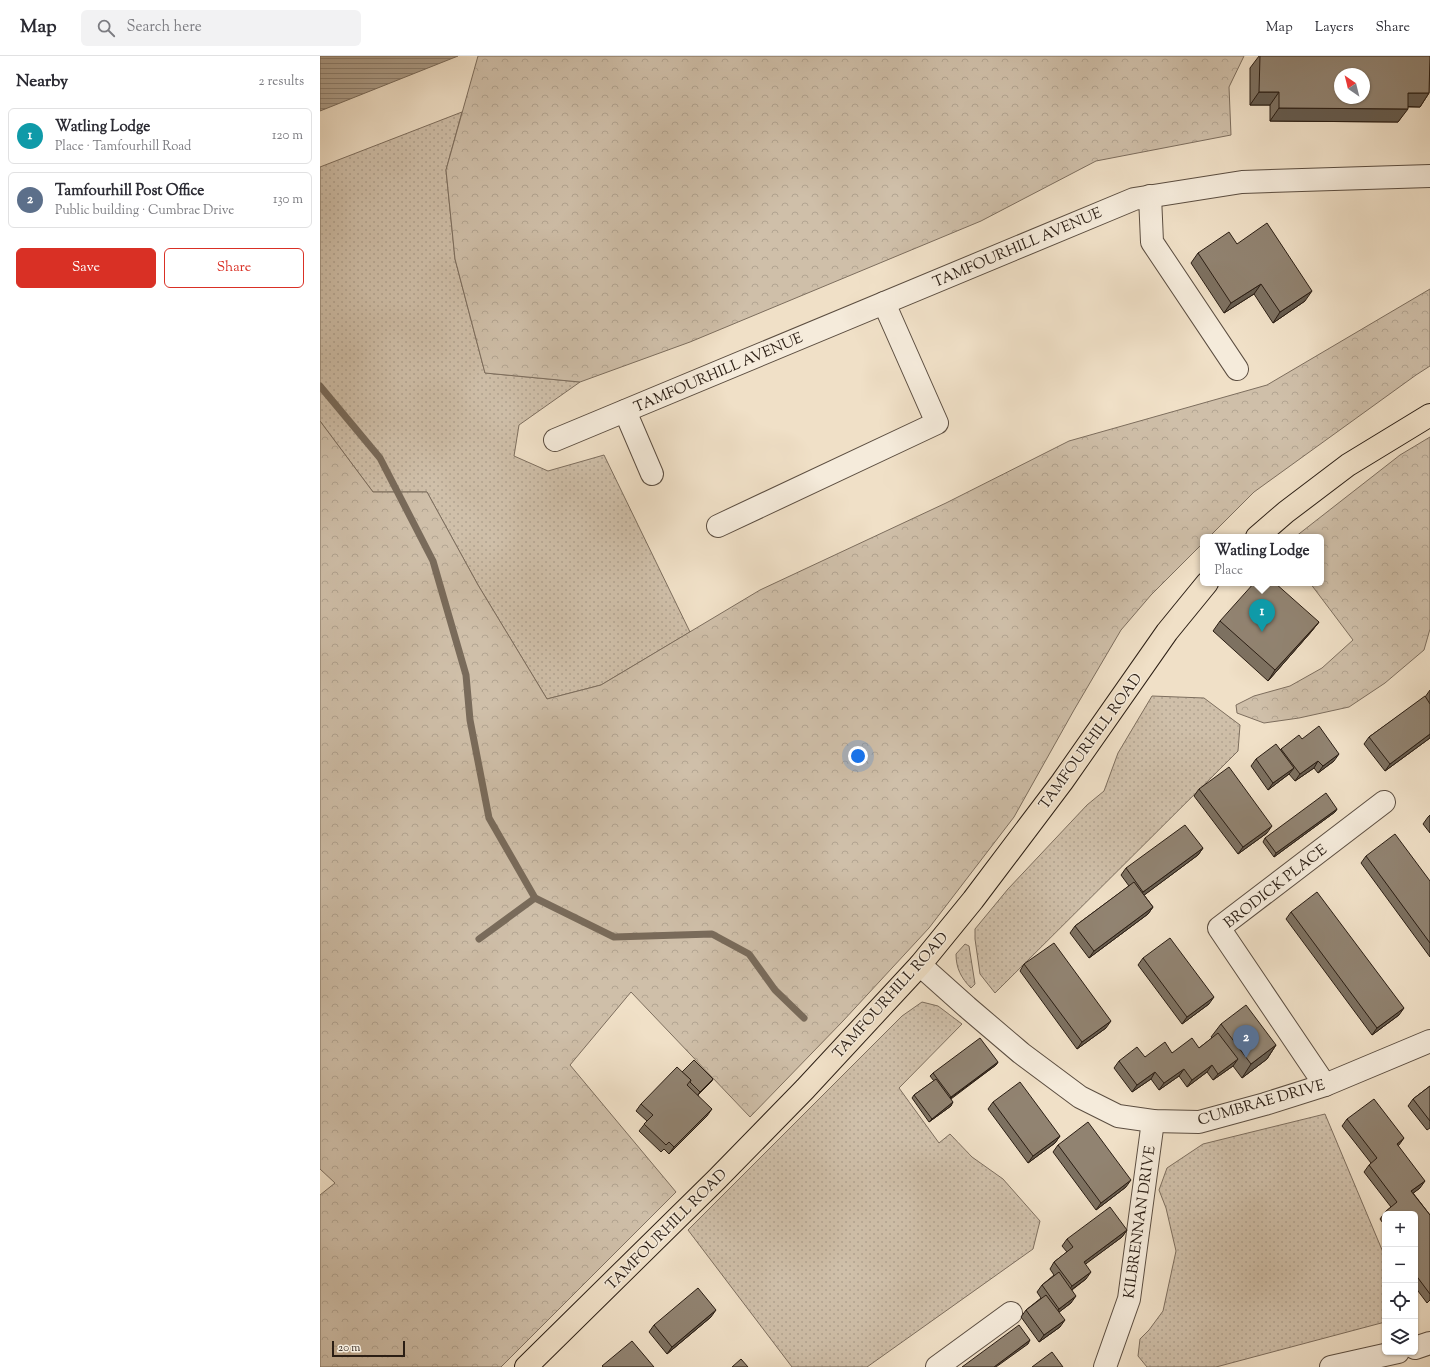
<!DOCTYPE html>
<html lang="en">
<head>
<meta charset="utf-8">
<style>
  body { margin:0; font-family:"Sorts Mill Goudy",serif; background:#f2f2f3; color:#2b2b33 }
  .controls { position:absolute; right:12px; bottom:12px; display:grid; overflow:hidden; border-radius:6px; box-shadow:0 1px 3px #0004 }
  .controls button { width:36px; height:36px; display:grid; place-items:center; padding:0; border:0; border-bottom:1px solid #e1e1e2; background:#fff; color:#2b2b33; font:20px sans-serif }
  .compass { position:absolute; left:1014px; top:12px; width:36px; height:36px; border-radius:50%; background:#fff; box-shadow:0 1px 3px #0004; rotate:325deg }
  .scale { position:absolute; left:12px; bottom:10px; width:73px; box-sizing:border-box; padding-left:4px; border:2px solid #2b1e14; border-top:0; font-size:11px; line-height:14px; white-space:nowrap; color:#2b1e14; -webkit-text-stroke:3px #f5ebdb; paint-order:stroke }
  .you { position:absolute; left:538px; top:700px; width:14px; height:14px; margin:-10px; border:3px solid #fff; border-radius:50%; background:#1a73e8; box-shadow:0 0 0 6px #1a73e833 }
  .badge { display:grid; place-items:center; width:26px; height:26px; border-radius:50%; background:#d93025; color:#fff; font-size:13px; font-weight:700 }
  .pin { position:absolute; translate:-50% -33px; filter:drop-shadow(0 1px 2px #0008) }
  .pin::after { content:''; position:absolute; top:21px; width:14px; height:12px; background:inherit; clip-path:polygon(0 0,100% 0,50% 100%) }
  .popup { position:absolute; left:880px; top:478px; width:124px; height:52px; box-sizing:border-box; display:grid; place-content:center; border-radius:6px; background:#fff; filter:drop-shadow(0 1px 3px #0005); font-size:13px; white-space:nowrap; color:#7c7c81 }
  .popup b { font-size:15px; color:#2b2b33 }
  .popup::after { content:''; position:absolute; left:50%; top:100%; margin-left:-8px; border:8px solid transparent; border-top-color:#fff }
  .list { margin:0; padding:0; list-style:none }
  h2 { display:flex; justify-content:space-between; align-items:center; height:52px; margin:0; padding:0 16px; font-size:17px }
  h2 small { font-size:13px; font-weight:400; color:#7c7c81 }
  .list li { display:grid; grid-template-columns:26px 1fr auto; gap:12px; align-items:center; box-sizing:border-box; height:56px; margin:0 8px 8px; padding:0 8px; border:1px solid #e1e1e2; border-radius:6px }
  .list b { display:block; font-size:15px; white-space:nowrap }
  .list p { margin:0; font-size:13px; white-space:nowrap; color:#7c7c81 }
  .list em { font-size:13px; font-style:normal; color:#7c7c81 }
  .actions { display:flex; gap:8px; padding:12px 16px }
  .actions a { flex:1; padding:9px 0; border:1px solid #d93025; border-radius:6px; text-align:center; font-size:14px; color:#d93025 }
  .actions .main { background:#d93025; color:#fff }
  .icon { flex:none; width:22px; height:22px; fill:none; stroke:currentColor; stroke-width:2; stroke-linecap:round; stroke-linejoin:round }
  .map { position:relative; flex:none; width:1110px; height:1311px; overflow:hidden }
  header { display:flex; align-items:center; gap:24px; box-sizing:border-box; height:56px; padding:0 20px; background:#fff; border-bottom:1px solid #e1e1e2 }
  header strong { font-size:19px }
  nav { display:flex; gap:22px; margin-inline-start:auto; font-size:14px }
  .search { width:280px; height:36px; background:#f2f2f3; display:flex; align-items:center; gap:10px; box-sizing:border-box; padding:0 14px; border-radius:6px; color:#7c7c81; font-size:15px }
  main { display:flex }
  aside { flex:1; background:#fff }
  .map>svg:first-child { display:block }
  .grass { fill:url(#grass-dots); stroke:#7d6e5e }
  .forest { fill:url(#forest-crowns); stroke:#7d6e5e }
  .water { fill:url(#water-rules); stroke:#796b5b }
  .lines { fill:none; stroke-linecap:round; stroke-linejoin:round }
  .stream { stroke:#796b5b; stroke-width:7 }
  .minor-casing { stroke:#5c4e41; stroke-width:24 }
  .major-casing { stroke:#2b1e14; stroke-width:24 }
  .minor { stroke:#f5ebdb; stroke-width:22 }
  .major { stroke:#f0e0c7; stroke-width:22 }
  .wall { fill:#7d7161; stroke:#2b1e14 }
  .shaded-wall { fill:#665c4f; stroke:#2b1e14 }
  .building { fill:#918371; stroke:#2b1e14; fill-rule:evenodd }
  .labels { text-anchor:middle; stroke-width:3; stroke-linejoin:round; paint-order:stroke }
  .street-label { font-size:15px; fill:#2b1e14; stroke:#f5ebdb }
</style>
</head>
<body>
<header>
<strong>Map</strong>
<div class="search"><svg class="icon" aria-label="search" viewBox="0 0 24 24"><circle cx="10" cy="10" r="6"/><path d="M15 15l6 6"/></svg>Search here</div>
<nav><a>Map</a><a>Layers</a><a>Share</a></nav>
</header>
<main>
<aside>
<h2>Nearby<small>2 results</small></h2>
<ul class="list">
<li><span class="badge" style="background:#0f9aa8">1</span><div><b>Watling Lodge</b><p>Place · Tamfourhill Road</p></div><em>120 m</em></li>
<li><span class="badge" style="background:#5c6f8a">2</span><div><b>Tamfourhill Post Office</b><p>Public building · Cumbrae Drive</p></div><em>130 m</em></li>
</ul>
<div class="actions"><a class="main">Save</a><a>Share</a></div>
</aside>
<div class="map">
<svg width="1110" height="1311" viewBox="0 0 1110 1311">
  <defs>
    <pattern id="grass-dots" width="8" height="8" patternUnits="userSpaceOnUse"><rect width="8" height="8" fill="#cfbfa9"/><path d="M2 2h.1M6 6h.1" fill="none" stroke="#b2a491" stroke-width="1.8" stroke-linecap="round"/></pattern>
    <pattern id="forest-crowns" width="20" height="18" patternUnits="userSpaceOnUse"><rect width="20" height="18" fill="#cfbfa9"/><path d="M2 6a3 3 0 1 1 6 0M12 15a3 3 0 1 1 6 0" fill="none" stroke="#b2a491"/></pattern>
    <pattern id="water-rules" width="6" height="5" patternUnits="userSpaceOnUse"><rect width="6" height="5" fill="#ad9e8a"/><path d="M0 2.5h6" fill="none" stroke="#8d8070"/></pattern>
  </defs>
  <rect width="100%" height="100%" fill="#f0e0c7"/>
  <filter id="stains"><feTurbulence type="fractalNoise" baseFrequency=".005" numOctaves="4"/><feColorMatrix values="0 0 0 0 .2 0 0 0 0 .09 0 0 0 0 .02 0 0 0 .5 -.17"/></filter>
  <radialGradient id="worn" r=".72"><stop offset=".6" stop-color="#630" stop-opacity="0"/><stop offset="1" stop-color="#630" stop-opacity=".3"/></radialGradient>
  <!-- grass -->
  <g class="grass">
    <polygon points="142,56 126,114 135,203 165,317 260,326 199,369 194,400 228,415 284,399 370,576 281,629 227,643 158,529 107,436 53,436 0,365 0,111"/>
    <polygon points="832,640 884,642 920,669 918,695 675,937 660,918 655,883 655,873 688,833 767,749 784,735 798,697"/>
    <path d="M645 888 649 890 655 928 651 932C641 922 636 912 636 898Z"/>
    <polygon points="602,946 618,950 642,968 579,1032 619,1087 630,1078 652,1101 683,1123 720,1165 713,1193 547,1311 472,1311 368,1174 582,960"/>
    <polygon points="1005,1058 1065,1201 1065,1266 896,1311 827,1311 818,1300 820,1283 829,1274 843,1255 856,1195 846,1152 839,1134 847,1112 883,1088"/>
  </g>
  <!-- forest -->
  <g class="forest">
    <polygon points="158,0 924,0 909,31 911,79 776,105 661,165 370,286 260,326 165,317 135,203 126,114"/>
    <polygon points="1110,233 1110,310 1096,319 934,436 889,481 883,481 883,487 831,539 801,574 754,654 694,761 609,872 523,965 430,1061 311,936 250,1009 356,1136 181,1311 0,1311 0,1139 15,1127 0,1113 0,365 53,436 107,436 158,529 227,643 281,629 440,534 626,447 749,385 947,329"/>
    <polygon points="1110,381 1110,573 1104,594 1065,627 1029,651 979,662 944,667 917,657 916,649 934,640 970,630 1002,612 1033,584 990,527 1001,527 1001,481 975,481 1080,399"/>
  </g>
  <!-- water -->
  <polygon class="water" points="0,0 138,0 0,55"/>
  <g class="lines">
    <!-- stream -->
    <g class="stream">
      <polyline points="0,330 60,402 113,505 146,619 150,664 169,762 215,842 294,881 392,878 429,898 455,934 484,962"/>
      <polyline points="159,883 215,842"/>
    </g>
    <!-- minor casing -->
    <g class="minor-casing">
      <g id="minor">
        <polyline points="830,140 832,186 917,313"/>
        <polyline points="305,355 332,418"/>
        <polyline points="235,384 814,143 922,126 1110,120"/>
        <polyline points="398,470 617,367 564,247"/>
        <polyline points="600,909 647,951 701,997 760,1041 798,1060 833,1065 879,1066 945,1048 1005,1029 1110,985"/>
        <polyline points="1005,1029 899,872 1064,746"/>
        <polyline points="1095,1292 1110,1287"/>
        <polyline points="617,1311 691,1257"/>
        <polyline points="785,1311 809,1243 833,1065"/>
        <polyline points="1011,1311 1078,1296"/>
      </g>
    </g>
    <!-- major casing -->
    <g class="major-casing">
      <g id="major">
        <polyline points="937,481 966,456 1028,409 1110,359"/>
        <polyline points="206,1311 397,1123 485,1033 600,909 653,844 742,726 847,576 887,527"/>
      </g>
    </g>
    <!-- minor -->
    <use href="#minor" class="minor"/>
    <!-- major -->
    <use href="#major" class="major"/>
  </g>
  <!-- wall -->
  <g class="wall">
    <polygon points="939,0 1110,0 1109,37 1100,51 1088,51 1078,66 950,65 950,49 930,49 930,12"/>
    <polygon points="917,188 985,245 953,267 934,238 904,257 871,207 878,197"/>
    <polygon points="900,565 999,566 991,576 948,625 893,575"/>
    <polygon points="1110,634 1110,682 1065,715 1044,688 1049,681 1105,641"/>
    <polygon points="982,683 1014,705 998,717 994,712 975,725 969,718 948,734 931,710 936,703 960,694 961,693"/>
    <polygon points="879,733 947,777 918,798 874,740"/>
    <polygon points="1017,753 1015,756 954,801 943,786 945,782"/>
    <polygon points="1110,759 1110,777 1103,768 1108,761"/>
    <polygon points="883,792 878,799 824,839 833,851 828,858 769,902 750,877 755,870 809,830 801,819 806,812"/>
    <polygon points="1046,800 1110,825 1110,901 1041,807"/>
    <polygon points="971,856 1079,959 1052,979 966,863"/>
    <polygon points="823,902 889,948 862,968 818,909"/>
    <polygon points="704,908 786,972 757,993 700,915"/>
    <polygon points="901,968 956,989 947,1003 922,1022 913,1010 893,1024 887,1016 867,1031 859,1020 839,1034 831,1023 812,1036 794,1012 799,1005 852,997 879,992 892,982 891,981"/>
    <polygon points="678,1006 676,1009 631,1043 631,1050 609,1066 592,1042 594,1039 614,1025 610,1020 613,1017"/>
    <polygon points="362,1016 393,1023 391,1026 378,1039 387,1060 349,1098 344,1093 341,1096 319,1075 327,1065 316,1055 321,1048"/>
    <polygon points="1110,1030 1110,1072 1107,1074 1088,1050 1093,1043"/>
    <polygon points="673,1046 740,1080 735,1087 708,1107 668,1053"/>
    <polygon points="1027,1063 1079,1089 1078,1090 1100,1132 1093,1137 1110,1159 1110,1244 1107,1247 1095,1231 1095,1158 1065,1158 1065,1170 1060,1163 1065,1156 1071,1151 1044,1116 1049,1109 1051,1107 1022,1070"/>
    <polygon points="738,1089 806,1131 776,1154 733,1096"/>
    <polygon points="807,1174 802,1181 765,1208 766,1223 752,1234 751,1247 739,1256 740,1271 719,1286 701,1261 706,1254 721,1242 717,1236 722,1229 734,1219 730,1213 734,1206 747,1196 742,1190 747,1183"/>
    <polygon points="391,1261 347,1298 329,1276 334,1269"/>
  </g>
  <!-- shaded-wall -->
  <g class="shaded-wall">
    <polygon points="939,36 959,36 950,49 930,49"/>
    <polygon points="1088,37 1109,37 1100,51 1078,50"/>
    <polygon points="959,52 1088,53 1078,66 950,65"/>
    <polygon points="941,228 934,238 904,257 911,247"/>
    <polygon points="992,235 985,245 953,267 960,256"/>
    <polygon points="999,566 991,576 948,625 955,614"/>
    <polygon points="1110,678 1110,682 1065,715 1070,708"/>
    <polygon points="1019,698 1014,705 998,717 1003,710"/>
    <polygon points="998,705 994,712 975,725 980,718"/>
    <polygon points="974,712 969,718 948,734 953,727"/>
    <polygon points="1017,753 1015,756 954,801 956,797"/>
    <polygon points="952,770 947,777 918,798 923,791"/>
    <polygon points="883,792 878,799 819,843 823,836"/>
    <polygon points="833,851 828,858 769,902 774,895"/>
    <polygon points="894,941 889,948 862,968 867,961"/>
    <polygon points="1084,952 1079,959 1052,979 1057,972"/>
    <polygon points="791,965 786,972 757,993 762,986"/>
    <polygon points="956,989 947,1003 922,1022 931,1008"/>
    <polygon points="918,1003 913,1010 893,1024 898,1018"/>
    <polygon points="678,1006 676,1009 628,1044 631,1041"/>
    <polygon points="892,1009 887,1016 867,1031 872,1024"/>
    <polygon points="864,1013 859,1020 839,1034 844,1027"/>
    <polygon points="835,1016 831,1023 812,1036 817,1029"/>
    <polygon points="393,1023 391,1026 377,1040 380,1036"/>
    <polygon points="633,1046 631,1050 609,1066 612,1063"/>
    <polygon points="392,1053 387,1060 349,1098 354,1091"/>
    <polygon points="740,1080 735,1087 708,1107 713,1100"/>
    <polygon points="1084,1082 1079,1089 1072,1095 1077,1088"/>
    <polygon points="811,1124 806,1131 776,1154 781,1147"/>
    <polygon points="1105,1125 1100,1132 1087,1142 1091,1135"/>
    <polygon points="807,1174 802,1181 759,1213 764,1206"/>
    <polygon points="771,1216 766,1223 747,1237 752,1230"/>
    <polygon points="756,1240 751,1247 734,1260 739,1253"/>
    <polygon points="396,1254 391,1261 347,1298 352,1291"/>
    <polygon points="745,1264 740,1271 719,1286 724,1279"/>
    <polygon points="710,1284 708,1288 676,1311 674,1311"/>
  </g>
  <!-- building -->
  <g class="building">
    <path d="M940 0H1110L1109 37H1088V53L959 52V36H939ZM1020 18H1044V42H1020Z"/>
    <polygon points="947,167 992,235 960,256 941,228 911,247 878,197 909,176 917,188"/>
    <polygon points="934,527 955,527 999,566 955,614 900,565"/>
    <polygon points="1105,640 1110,648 1110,678 1070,708 1049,681"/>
    <polygon points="999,670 1019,698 1003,710 998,705 980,718 961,693 979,679 982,683"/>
    <polygon points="956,688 974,712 953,727 936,703"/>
    <polygon points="909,711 952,770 923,791 879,733"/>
    <polygon points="1006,737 1017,753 956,797 945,782"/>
    <polygon points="865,769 883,792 823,836 806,812"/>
    <polygon points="1075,778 1110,825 1110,887 1046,800"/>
    <polygon points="814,826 833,851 774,895 755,870"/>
    <polygon points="997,836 1084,952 1057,972 971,856"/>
    <polygon points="850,882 894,941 867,961 823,902"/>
    <polygon points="734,887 791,965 762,986 704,908"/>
    <polygon points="926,949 956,989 931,1008 901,968"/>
    <polygon points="898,977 918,1003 898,1018 892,1009 872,1024 864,1013 844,1027 835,1016 817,1029 799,1005 817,991 825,1001 845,986 852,997 872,982 879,992"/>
    <polygon points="660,982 678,1006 631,1041 613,1017"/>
    <polygon points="374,1004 393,1023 380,1036 370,1026 371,1024 362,1016"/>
    <polygon points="357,1011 371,1024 367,1029 392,1053 354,1091 349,1086 346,1089 324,1068 333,1059 321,1048"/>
    <polygon points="616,1023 633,1046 612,1063 594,1039"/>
    <polygon points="700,1026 740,1080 713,1100 673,1046"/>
    <polygon points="1110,1030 1110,1065 1093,1043"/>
    <polygon points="1054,1043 1084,1082 1077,1088 1105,1125 1091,1135 1110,1159 1110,1238 1095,1218 1095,1158 1066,1158 1065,1156 1077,1146 1049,1109 1057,1102 1027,1063"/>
    <polygon points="768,1066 811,1124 781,1147 738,1089"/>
    <polygon points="790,1151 807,1174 764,1206 771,1216 752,1230 734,1206 753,1191 747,1183"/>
    <polygon points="739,1216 756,1240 739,1253 722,1229"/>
    <polygon points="378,1232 396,1254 352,1291 334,1269"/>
    <polygon points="726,1239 745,1264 724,1279 706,1254"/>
    <polygon points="699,1269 710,1284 674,1311 642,1311"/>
    <polygon points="312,1285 334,1311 283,1311 282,1310"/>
    <polygon points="732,1296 743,1311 712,1311"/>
    <polygon points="421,1303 428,1311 412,1311"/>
  </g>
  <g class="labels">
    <!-- street labels -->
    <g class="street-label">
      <text transform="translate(697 191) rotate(-23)" y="5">TAMFOURHILL AVENUE</text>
      <text transform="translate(398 316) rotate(-23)" y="5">TAMFOURHILL AVENUE</text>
      <text transform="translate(770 685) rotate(-54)" y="5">TAMFOURHILL ROAD</text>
      <text transform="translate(955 830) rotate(-38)" y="5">BRODICK PLACE</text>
      <text transform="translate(570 939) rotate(-48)" y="5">TAMFOURHILL ROAD</text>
      <text transform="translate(941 1046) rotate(-16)" y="5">CUMBRAE DRIVE</text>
      <text transform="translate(819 1166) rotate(-82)" y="5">KILBRENNAN DRIVE</text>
      <text transform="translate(346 1173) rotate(-45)" y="5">TAMFOURHILL ROAD</text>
    </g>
  </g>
  <rect width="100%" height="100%" filter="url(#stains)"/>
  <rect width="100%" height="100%" fill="url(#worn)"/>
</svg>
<div class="controls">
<button>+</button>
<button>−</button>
<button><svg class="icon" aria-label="locate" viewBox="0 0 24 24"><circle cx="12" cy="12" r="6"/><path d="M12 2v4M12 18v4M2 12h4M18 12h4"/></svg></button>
<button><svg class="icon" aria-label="layers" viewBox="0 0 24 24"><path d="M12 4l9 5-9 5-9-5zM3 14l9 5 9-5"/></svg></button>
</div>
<svg class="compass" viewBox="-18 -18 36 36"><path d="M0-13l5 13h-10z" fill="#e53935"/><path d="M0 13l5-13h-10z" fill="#7c7c81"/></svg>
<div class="scale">20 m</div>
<div class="you"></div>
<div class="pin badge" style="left:942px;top:576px;background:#0f9aa8">1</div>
<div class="popup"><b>Watling Lodge</b>Place</div>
<div class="pin badge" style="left:926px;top:1002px;background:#5c6f8a">2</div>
</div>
</main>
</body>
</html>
